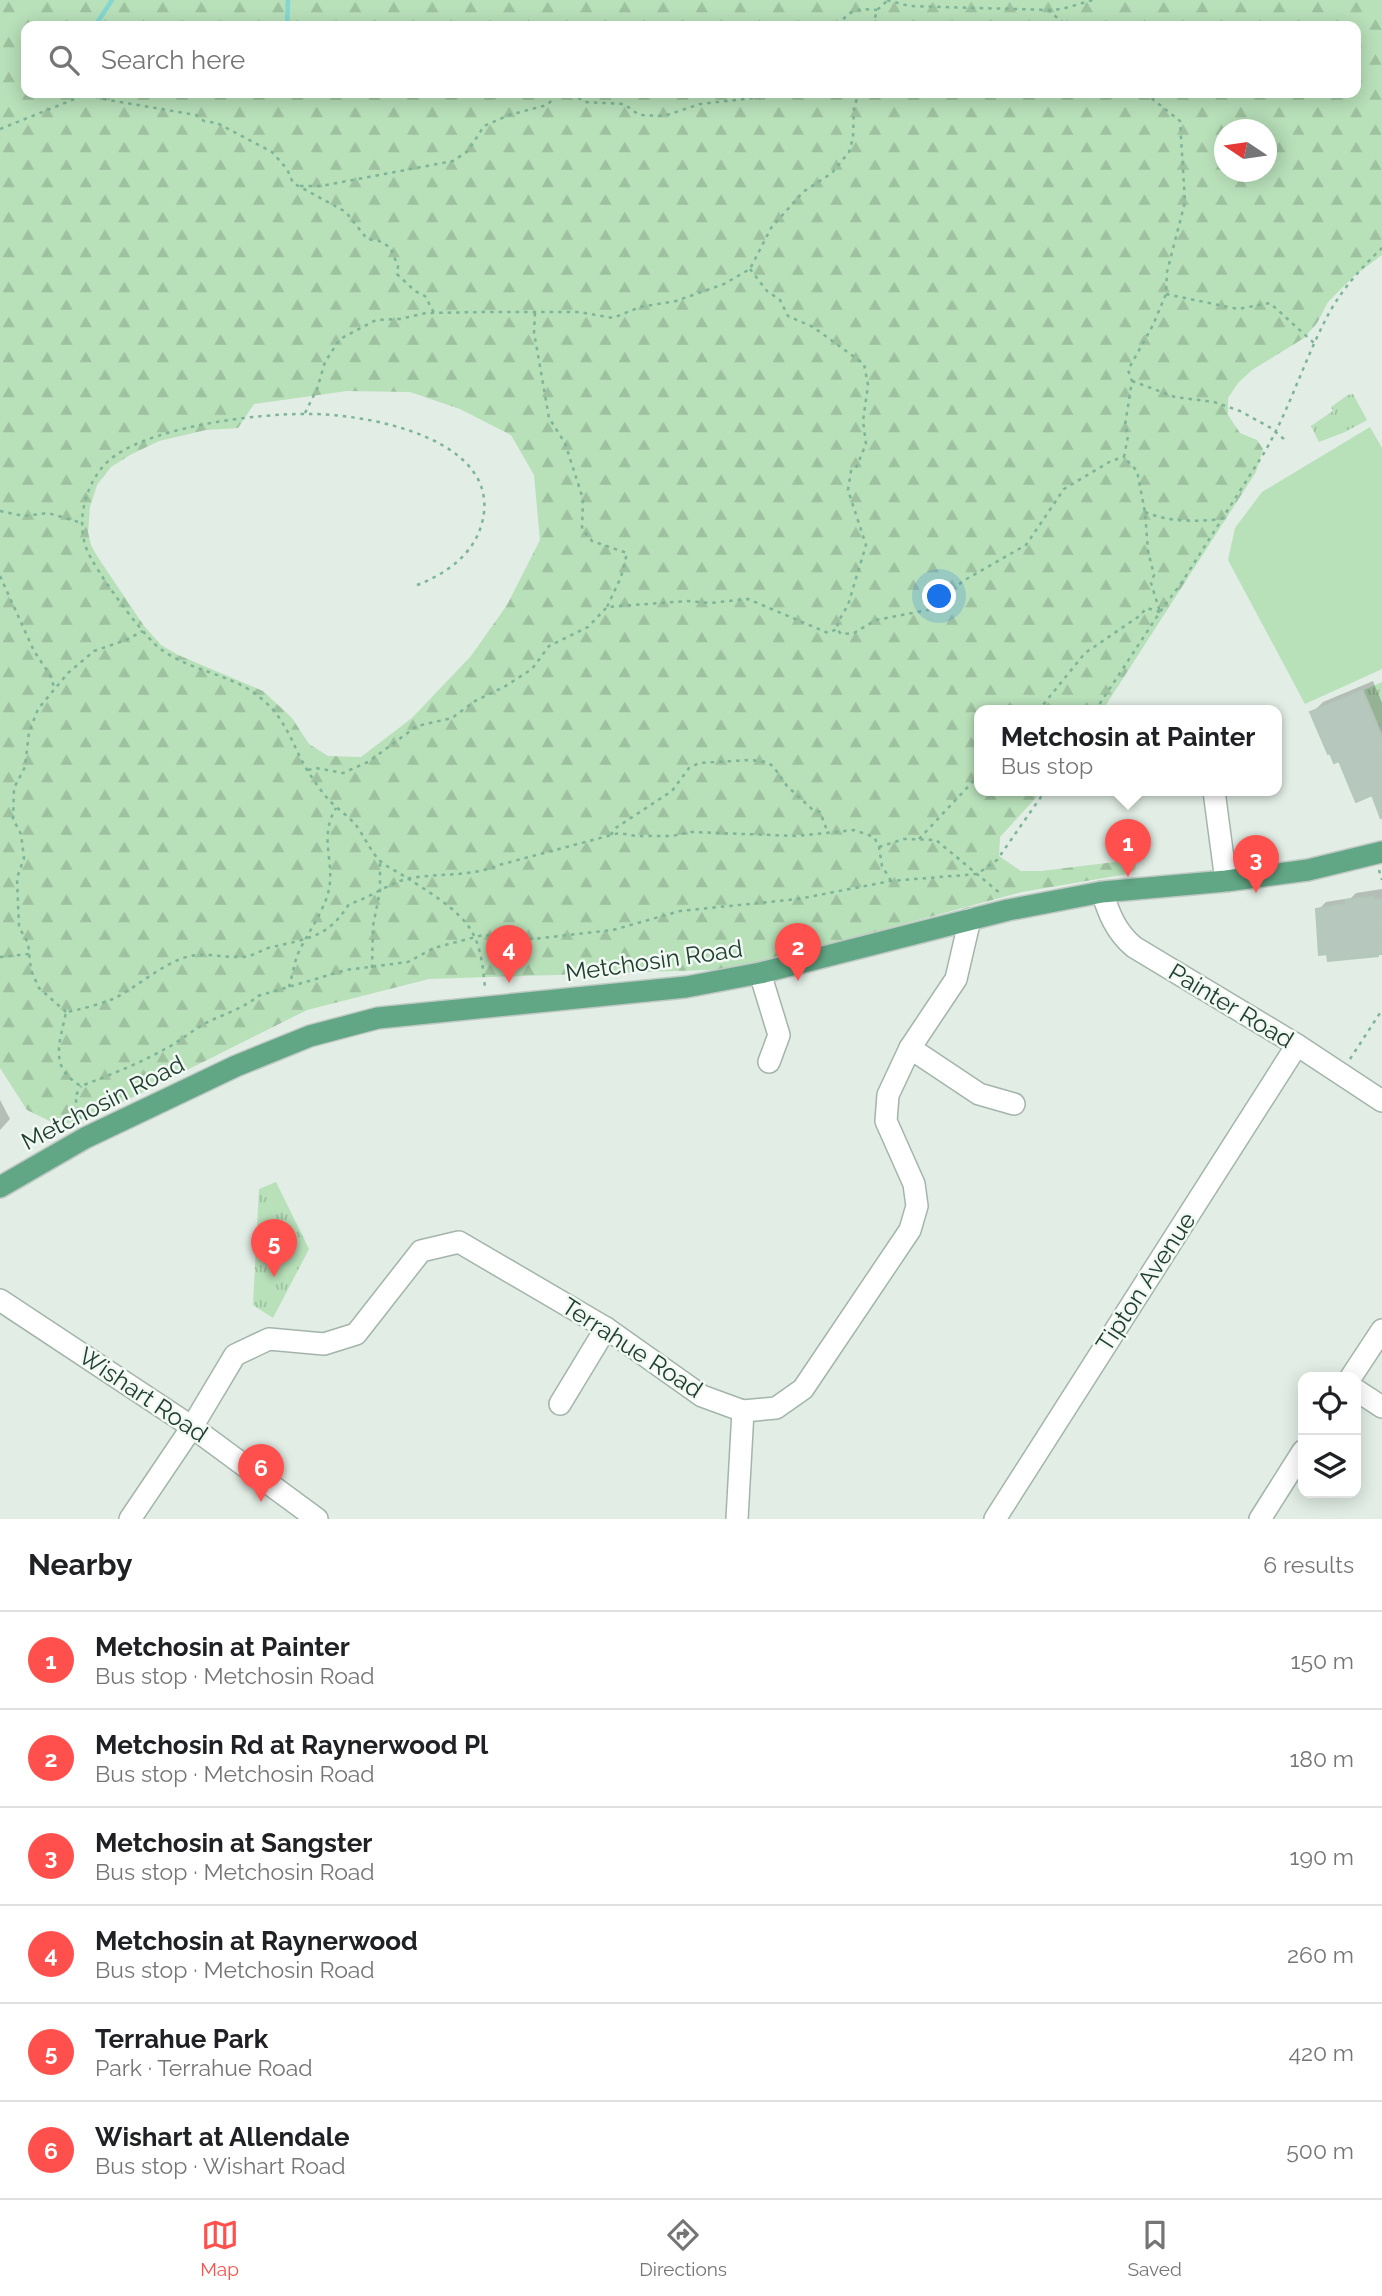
<!DOCTYPE html>
<html lang="en">
<head>
<meta charset="utf-8">
<style>
  body { margin:0; font-family:Raleway,sans-serif; background:#f6f6f6; color:#202124 }
  .controls { position:absolute; right:21px; bottom:21px; display:grid; overflow:hidden; border-radius:14px; box-shadow:0 4px 18px #0003 }
  .controls button { width:63px; height:63px; display:grid; place-items:center; padding:0; border:0; border-bottom:2px solid #e0e0e0; background:#fff; color:#202124; font:35px sans-serif }
  .compass { position:absolute; left:1214px; top:119px; width:63px; height:63px; border-radius:50%; background:#fff; box-shadow:0 4px 18px #0003; rotate:283deg }
  .you { position:absolute; left:940px; top:597px; width:24px; height:24px; margin:-18px; border:5px solid #fff; border-radius:50%; background:#1a73e8; box-shadow:0 0 0 10px #1a73e833 }
  .badge { display:grid; place-items:center; width:46px; height:46px; border-radius:50%; background:#ff504d; color:#fff; font-size:23px; font-weight:700 }
  .pin { position:absolute; translate:-50% -58px; filter:drop-shadow(0 2px 4px #0008) }
  .pin::after { content:''; position:absolute; top:37px; width:24px; height:21px; background:inherit; clip-path:polygon(0 0,100% 0,50% 100%) }
  .popup { position:absolute; left:974px; top:705px; width:308px; height:91px; box-sizing:border-box; display:grid; place-content:center; border-radius:14px; background:#fff; filter:drop-shadow(0 2px 5px #0005); font-size:23px; white-space:nowrap; color:#757577 }
  .popup b { font-size:26px; color:#202124 }
  .popup::after { content:''; position:absolute; left:50%; top:100%; margin-left:-14px; border:14px solid transparent; border-top-color:#fff }
  .list { margin:0; padding:0; list-style:none }
  h2 { display:flex; justify-content:space-between; align-items:center; height:91px; margin:0; padding:0 28px; font-size:30px }
  h2 small { font-size:23px; font-weight:400; color:#757577 }
  .list li { display:grid; grid-template-columns:46px 1fr auto; gap:21px; align-items:center; box-sizing:border-box; height:98px; padding:0 28px; border-top:2px solid #e0e0e0 }
  .list b { display:block; font-size:26px; white-space:nowrap }
  .list p { margin:0; font-size:23px; white-space:nowrap; color:#757577 }
  .list em { font-size:23px; font-style:normal; color:#757577 }
  .icon { flex:none; width:38px; height:38px; fill:none; stroke:currentColor; stroke-width:2; stroke-linecap:round; stroke-linejoin:round }
  .map { position:relative; flex:none; width:1382px; height:1519px; overflow:hidden }
  .search { position:absolute; background:#fff; box-shadow:0 4px 18px #0003; left:21px; right:21px; top:21px; height:77px; display:flex; align-items:center; gap:18px; box-sizing:border-box; padding:0 24px; border-radius:14px; color:#757577; font-size:26px }
  .sheet { height:679px; background:#fff }
  nav { display:flex; justify-content:space-around; align-items:center; box-sizing:border-box; height:98px; border-top:2px solid #e0e0e0; background:#fff; font-size:19px; color:#757577 }
  nav a { display:grid; justify-items:center; gap:4px }
  nav .on { color:#ff504d }
  .map>svg:first-child { display:block }
  .grass { fill:url(#grass-tufts) }
  .forest { fill:url(#forest-firs); fill-rule:evenodd }
  .pitch { fill:#b8e0b9 }
  .shadow { fill:#0003 }
  .lines { fill:none; stroke-linecap:round; stroke-linejoin:round }
  .stream { stroke:#84d7d1; stroke-width:4.5 }
  .building { fill:#b6c8bd; stroke:#b3c7ba; stroke-width:2 }
  .minor-casing { stroke:#a3b5ab; stroke-width:24 }
  .major-casing { stroke:#c1c9c5; stroke-width:24 }
  .path { stroke:#7eb497; stroke-width:2.5; stroke-dasharray:3.5 5; stroke-linecap:butt }
  .minor { stroke:#fff; stroke-width:21 }
  .major { stroke:#61a785; stroke-width:21 }
  .labels { text-anchor:middle; stroke-width:5; stroke-linejoin:round; paint-order:stroke }
  .street-label { font-size:24px; fill:#203f30; stroke:#f2f9f4 }
</style>
</head>
<body>
<div class="map">
<svg width="1382" height="1519" viewBox="0 0 1382 1519">
  <defs>
    <pattern id="grass-tufts" width="24" height="20" patternUnits="userSpaceOnUse" patternTransform="scale(1.75)"><rect width="24" height="20" fill="#b8e0b9"/><path d="M3 7l-1-3M5 7V3M7 7l1-3M15 17l-1-3M17 17v-4M19 17l1-3" fill="none" stroke="#9ec19f"/></pattern>
    <pattern id="forest-firs" width="22" height="20" patternUnits="userSpaceOnUse" patternTransform="scale(1.75)"><rect width="22" height="20" fill="#b8e0b9"/><path d="M5 1l3.5 6h-7zM16 11l3.5 6h-7z" fill="#9ec19f"/></pattern>
  </defs>
  <rect width="100%" height="100%" fill="#e1ede5"/>
  <!-- grass -->
  <g class="grass">
    <polygon points="1353,394 1367,420 1345,432 1319,442 1311,426 1333,411 1331,407 1348,395"/>
    <polygon points="1382,682 1382,733 1364,690"/>
    <polygon points="276,1182 309,1249 273,1318 253,1305 259,1189"/>
  </g>
  <!-- forest -->
  <path class="forest" d="M0 0H1382V255L1355 275 1328 302 1317 323 1304 338 1252 370 1238 383 1228 398V415L1240 433 1257 440 1263 449 1256 472 1102 711H979V791H1042L1000 837 999 856 1021 871H1041L1123 861 1136 864 1135 870 1127 874 1022 892 737 969 429 979 307 1010 107 1110 60 1126 27 1110 0 1068ZM26 26H1356V93H26ZM1224 130H1266V172H1224ZM347 391 410 392 460 409 511 435 534 475 540 540 507 605 471 656 412 718 361 757 328 756 309 744 292 718 263 691 178 655 161 645 144 626 97 556 91 545 88 532 90 507 97 485 111 467 130 455 159 441 206 430 238 428 254 404Z"/>
  <!-- pitch -->
  <polygon class="pitch" points="1370,427 1382,448 1382,669 1305,704 1228,560 1235,528 1262,492"/>
  <!-- shadow -->
  <g class="shadow">
    <polygon points="1373,681 1382,703 1382,796 1375,799 1373,793 1340,759 1312,713 1323,702"/>
    <polygon points="1382,889 1382,952 1377,955 1318,910 1326,902 1351,898 1356,893"/>
    <polygon points="0,1100 10,1119 0,1130"/>
  </g>
  <g class="lines">
    <!-- stream -->
    <g class="stream">
      <polyline points="95,26 112,0"/>
      <polyline points="287,26 288,0"/>
    </g>
  </g>
  <!-- building -->
  <g class="building">
    <polygon points="1362,691 1382,739 1381,819 1372,795 1356,802 1339,761 1334,763 1330,753 1328,754 1310,712"/>
    <polygon points="1373,897 1373,900 1381,899 1382,954 1378,954 1378,956 1328,961 1327,954 1319,955 1316,909 1346,904 1346,900"/>
  </g>
  <g class="lines">
    <!-- minor casing -->
    <g class="minor-casing">
      <g id="minor">
        <polyline points="1214,791 1226,881"/>
        <path d="M1102 892C1109 914 1116 932 1134 947L1297 1045 1382 1101"/>
        <polyline points="760,973 779,1035 769,1062"/>
        <polyline points="910,1048 979,1094 1014,1104"/>
        <polyline points="0,1300 192,1427 317,1519"/>
        <polyline points="1351,1377 1382,1330"/>
        <polyline points="1356,1390 1382,1407"/>
        <polyline points="560,1404 606,1328"/>
        <polyline points="130,1519 192,1427 235,1355 269,1339 324,1344 356,1334 421,1251 459,1242 606,1328 702,1396 743,1411 776,1408 803,1389 910,1230 917,1206 914,1184 886,1121 888,1095 910,1048 956,979 970,919"/>
        <polyline points="737,1519 743,1411"/>
        <polyline points="995,1519 1297,1045"/>
        <polyline points="1260,1519 1303,1451"/>
      </g>
    </g>
    <!-- major casing -->
    <g class="major-casing">
      <polyline id="major" points="0,1187 85,1138 236,1066 310,1036 378,1018 686,987 760,973 1008,910 1102,892 1226,881 1308,870 1382,852"/>
    </g>
    <!-- path -->
    <g class="path">
      <polyline points="887,0 909,6 1048,10 1062,9 1093,0"/>
      <polyline points="1048,10 1067,26"/>
      <path d="M838 26C849 10 857 8 877 10"/>
      <polyline points="873,26 877,10 887,1"/>
      <polyline points="571,93 585,102 624,104 639,115 664,116 700,104 763,97 773,93"/>
      <polyline points="1145,93 1180,121 1185,202 1167,272 1166,294 1153,325 1128,370 1132,381 1125,425 1128,436 1124,457 1137,471 1145,512 1148,551 1154,575 1151,583 1160,612"/>
      <polyline points="0,129 87,94 103,99 196,115 204,121 217,123 272,152 287,169 293,183 346,212 367,239 379,241 390,247 398,266 397,274 415,291 425,296 434,313"/>
      <polyline points="300,186 321,186 453,161 468,151 484,126 509,115 547,105 559,93"/>
      <polyline points="750,269 767,291 780,300 788,316 813,327 864,364 868,385 863,421 866,444 856,468 851,471 848,490 866,545 848,605 838,622 837,629 841,634 854,633 876,620 928,610 963,581 1026,545 1064,489 1111,461 1124,457"/>
      <polyline points="1166,294 1238,309 1270,303 1314,343"/>
      <polyline points="535,313 534,332 549,418 565,443 583,499 582,529 592,541 627,553 621,577 607,607"/>
      <polyline points="1132,381 1175,397 1214,402 1240,411 1271,428 1284,439"/>
      <polyline points="305,413 317,389 325,362 340,339 376,320 400,319 426,313 487,312 579,312 613,318 640,307 676,301 724,284 750,269 771,228 803,192 832,173 849,152 853,138 854,107 859,93"/>
      <polyline points="0,511 24,516 48,513 82,523"/>
      <path d="M1145 512C1169 522 1195 522 1221 519"/>
      <polyline points="0,576 34,651 50,675 55,690"/>
      <path d="M417 585C446 574 474 554 482 523 504 439 368 414 310 414 259 413 158 426 116 455 102 464 92 480 87 495 81 512 80 533 87 550 95 570 137 627 153 642 158 648 166 653 173 657 202 673 238 677 263 700 288 721 293 748 309 773 315 782 321 791 328 799 336 808 347 815 355 824 364 835 370 851 380 861 387 867 398 872 407 878 425 889 452 906 466 923 481 941 483 967 485 988"/>
      <polyline points="1038,711 1085,653 1138,617 1147,608 1160,612"/>
      <path d="M1095 711 1160 612 1182 582 1264 453C1290 409 1304 360 1328 315 1342 289 1361 268 1382 248"/>
      <polyline points="308,770 316,768 343,773 368,762 417,726 452,718 475,701 504,687 532,669 549,646 588,627 607,607 687,601 710,603 748,599 828,633 837,629"/>
      <polyline points="611,835 614,829 672,791 689,768 699,763 751,760 766,762 773,766 787,786 813,810 820,812 828,833"/>
      <polyline points="919,839 979,775"/>
      <polyline points="879,847 904,839 936,840 1001,894"/>
      <polyline points="1379,870 1382,880"/>
      <path d="M891 881 882 866 879 847 874 837 854 830 797 836 691 832 672 836H636L619 833 499 865C471 877 441 873 411 878 389 882 371 898 349 904 329 937 307 939 272 947 262 949 252 957 242 957 222 958 203 951 183 958 159 967 139 985 117 997 108 1002 76 1011 66 1012 60 1043 48 1067 81 1086 110 1075 138 1064 165 1049 179 1042 191 1031 206 1023 223 1014 243 1009 258 996L346 970 408 962 434 948 483 935 533 939 613 930 680 911 798 899 891 881 977 874 997 860 1045 791"/>
      <polyline points="0,957 29,954"/>
      <polyline points="372,968 373,926 380,891 380,860"/>
      <path d="M289 987C292 977 294 965 297 956 307 932 328 908 330 882 332 855 320 835 336 808"/>
      <polyline points="66,1012 39,988 31,970 28,943 19,927 17,878 24,858 21,834 13,819 14,788 25,767 29,732 38,709 68,673 94,651 126,640 143,631"/>
      <polyline points="1350,1059 1382,1010"/>
      <polyline points="81,1119 75,1097 81,1086"/>
    </g>
    <!-- minor -->
    <use href="#minor" class="minor"/>
    <!-- major -->
    <use href="#major" class="major"/>
  </g>
  <g class="labels">
    <!-- street labels -->
    <g class="street-label">
      <text transform="translate(654 961) rotate(-8)" y="8">Metchosin Road</text>
      <text transform="translate(1231 1006) rotate(31)" y="8">Painter Road</text>
      <text transform="translate(103 1103) rotate(-27)" y="8">Metchosin Road</text>
      <text transform="translate(1146 1282) rotate(-57)" y="8">Tipton Avenue</text>
      <text transform="translate(632 1348) rotate(33)" y="8">Terrahue Road</text>
      <text transform="translate(143 1395) rotate(34)" y="8">Wishart Road</text>
    </g>
  </g>
</svg>
<div class="controls">
<button><svg class="icon" aria-label="locate" viewBox="0 0 24 24"><circle cx="12" cy="12" r="6"/><path d="M12 2v4M12 18v4M2 12h4M18 12h4"/></svg></button>
<button><svg class="icon" aria-label="layers" viewBox="0 0 24 24"><path d="M12 4l9 5-9 5-9-5zM3 14l9 5 9-5"/></svg></button>
</div>
<svg class="compass" viewBox="-18 -18 36 36"><path d="M0-13l5 13h-10z" fill="#e53935"/><path d="M0 13l5-13h-10z" fill="#757577"/></svg>
<div class="you"></div>
<div class="pin badge" style="left:1128px;top:877px">1</div>
<div class="popup"><b>Metchosin at Painter</b>Bus stop</div>
<div class="pin badge" style="left:798px;top:981px">2</div>
<div class="pin badge" style="left:1256px;top:893px">3</div>
<div class="pin badge" style="left:509px;top:983px">4</div>
<div class="pin badge" style="left:274px;top:1277px">5</div>
<div class="pin badge" style="left:261px;top:1502px">6</div>
<div class="search"><svg class="icon" aria-label="search" viewBox="0 0 24 24"><circle cx="10" cy="10" r="6"/><path d="M15 15l6 6"/></svg>Search here</div>
</div>
<section class="sheet">
<h2>Nearby<small>6 results</small></h2>
<ul class="list">
<li><span class="badge">1</span><div><b>Metchosin at Painter</b><p>Bus stop · Metchosin Road</p></div><em>150 m</em></li>
<li><span class="badge">2</span><div><b>Metchosin Rd at Raynerwood Pl</b><p>Bus stop · Metchosin Road</p></div><em>180 m</em></li>
<li><span class="badge">3</span><div><b>Metchosin at Sangster</b><p>Bus stop · Metchosin Road</p></div><em>190 m</em></li>
<li><span class="badge">4</span><div><b>Metchosin at Raynerwood</b><p>Bus stop · Metchosin Road</p></div><em>260 m</em></li>
<li><span class="badge">5</span><div><b>Terrahue Park</b><p>Park · Terrahue Road</p></div><em>420 m</em></li>
<li><span class="badge">6</span><div><b>Wishart at Allendale</b><p>Bus stop · Wishart Road</p></div><em>500 m</em></li>
</ul>
</section>
<nav>
<a class="on"><svg class="icon" aria-label="map" viewBox="0 0 24 24"><path d="M3 6l6-2 6 2 6-2v14l-6 2-6-2-6 2zM9 4v14M15 6v14"/></svg>Map</a>
<a><svg class="icon" aria-label="directions" viewBox="0 0 24 24"><path d="M12 3l9 9-9 9-9-9zM9 14v-3h6M13 9l2 2-2 2"/></svg>Directions</a>
<a><svg class="icon" aria-label="saved" viewBox="0 0 24 24"><path d="M7 4h10v16l-5-4-5 4z"/></svg>Saved</a>
</nav>
</body>
</html>
